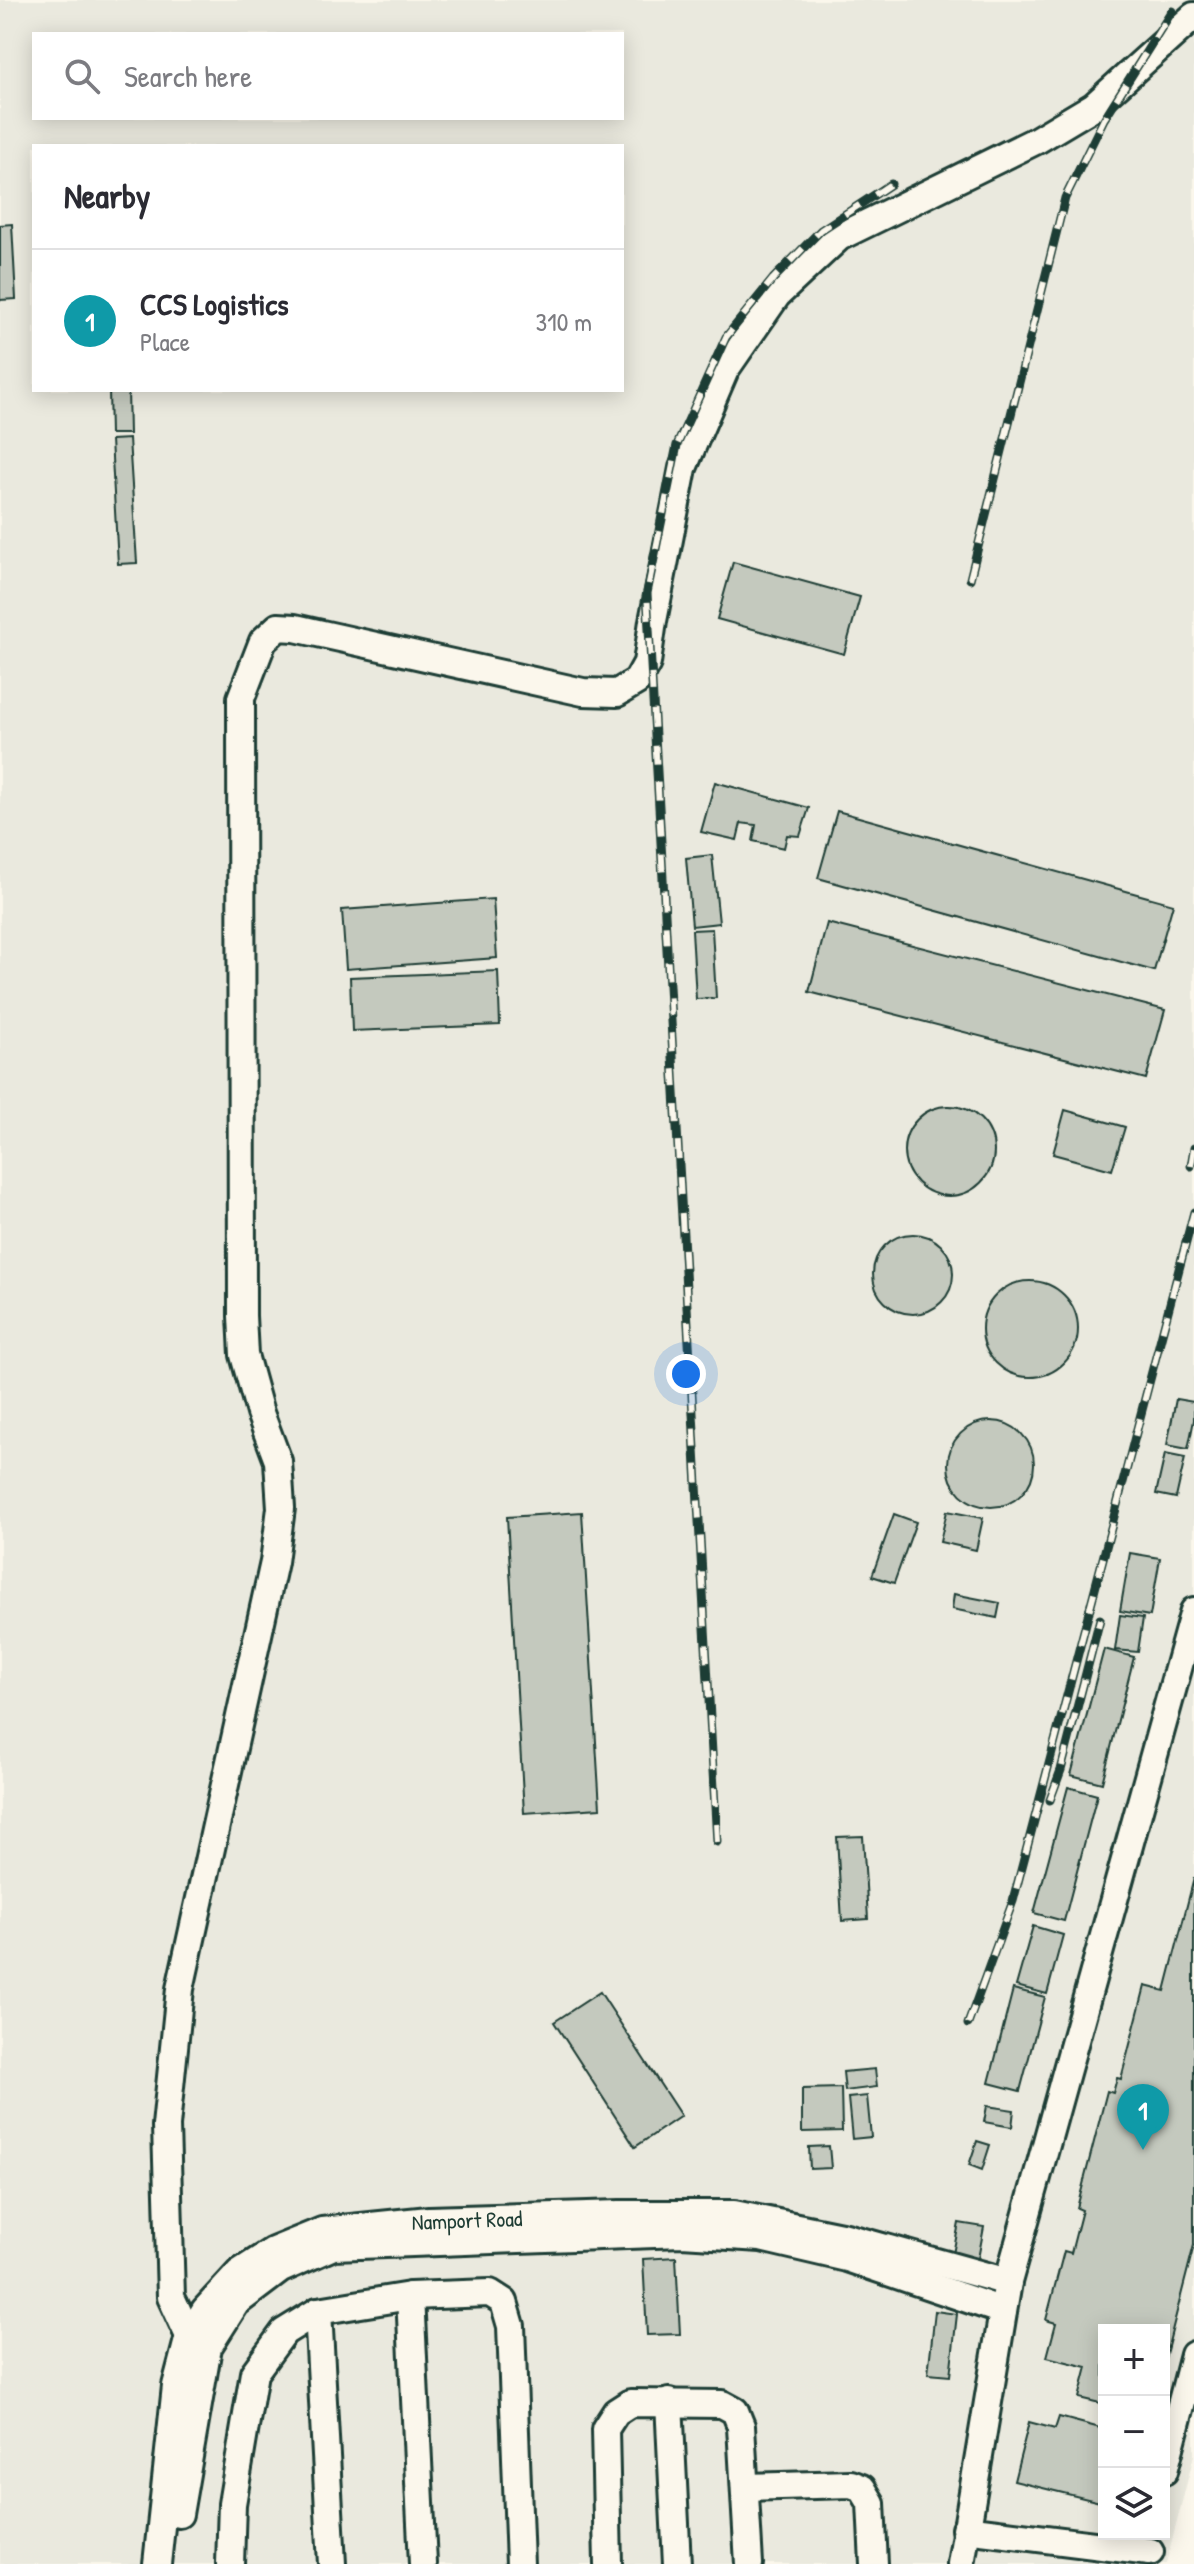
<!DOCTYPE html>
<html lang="en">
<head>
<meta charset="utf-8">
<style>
  body { margin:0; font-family:"Patrick Hand",sans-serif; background:#f7f7f7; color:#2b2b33 }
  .controls { position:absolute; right:24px; bottom:24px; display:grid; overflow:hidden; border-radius:0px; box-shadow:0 4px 20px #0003 }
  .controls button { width:72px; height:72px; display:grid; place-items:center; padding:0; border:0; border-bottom:2px solid #e1e1e2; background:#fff; color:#2b2b33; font:40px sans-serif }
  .you { position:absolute; left:686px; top:1374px; width:28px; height:28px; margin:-20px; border:6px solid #fff; border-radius:50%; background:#1a73e8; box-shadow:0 0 0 12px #1a73e833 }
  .badge { display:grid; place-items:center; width:52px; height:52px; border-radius:50%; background:#1f6fb2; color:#fff; font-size:26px; font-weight:700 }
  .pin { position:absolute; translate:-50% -66px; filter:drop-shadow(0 2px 4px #0008) }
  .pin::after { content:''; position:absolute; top:42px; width:28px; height:24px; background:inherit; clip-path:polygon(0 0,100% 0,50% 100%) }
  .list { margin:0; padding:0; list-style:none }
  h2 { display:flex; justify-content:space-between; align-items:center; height:104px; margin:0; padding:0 32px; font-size:34px }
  h2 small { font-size:26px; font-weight:400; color:#7c7c81 }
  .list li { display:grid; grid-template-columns:52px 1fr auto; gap:24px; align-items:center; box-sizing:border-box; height:144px; padding:0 32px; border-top:2px solid #e1e1e2 }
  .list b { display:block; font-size:30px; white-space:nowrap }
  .list p { margin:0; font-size:26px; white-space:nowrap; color:#7c7c81 }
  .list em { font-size:26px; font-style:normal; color:#7c7c81 }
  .icon { flex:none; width:44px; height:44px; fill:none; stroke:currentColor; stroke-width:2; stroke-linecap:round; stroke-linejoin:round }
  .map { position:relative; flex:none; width:1194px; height:2564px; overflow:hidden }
  .search { position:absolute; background:#fff; box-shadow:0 4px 20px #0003; left:32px; top:32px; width:592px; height:88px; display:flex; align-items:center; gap:20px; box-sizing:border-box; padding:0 28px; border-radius:0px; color:#7c7c81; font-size:30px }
  .panel { position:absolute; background:#fff; box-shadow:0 4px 20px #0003; left:32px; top:144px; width:592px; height:248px; border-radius:0px }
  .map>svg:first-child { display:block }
  .built { fill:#eae9de; fill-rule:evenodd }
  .building { fill:#c4c9be; stroke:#1f3d34; stroke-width:2 }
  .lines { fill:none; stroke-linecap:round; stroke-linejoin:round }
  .minor-casing { stroke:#1f3d34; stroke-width:32 }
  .minor { stroke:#fbf7ec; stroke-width:26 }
  .rail-casing { stroke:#1f3d34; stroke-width:9 }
  .rail { stroke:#fbf7ec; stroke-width:6; stroke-dasharray:18; stroke-linecap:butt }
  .labels { text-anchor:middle; stroke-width:6; stroke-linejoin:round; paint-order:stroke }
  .street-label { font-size:22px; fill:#1f3d34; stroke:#fbf7ec }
</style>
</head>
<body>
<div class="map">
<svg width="1194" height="2564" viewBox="0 0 1194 2564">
  <rect width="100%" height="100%" fill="#fbf7ec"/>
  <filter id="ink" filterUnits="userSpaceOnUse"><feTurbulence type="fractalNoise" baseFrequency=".0125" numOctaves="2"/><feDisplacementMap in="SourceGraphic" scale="16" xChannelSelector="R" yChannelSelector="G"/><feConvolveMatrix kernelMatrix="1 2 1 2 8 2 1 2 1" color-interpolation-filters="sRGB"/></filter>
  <g filter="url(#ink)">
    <!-- built -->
    <path class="built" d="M0 0H1194V2455L1166 2564H0ZM34 34H622V118H34ZM34 146H622V390H34ZM1104 2330H1164V2534H1104Z"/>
    <!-- building -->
    <g class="building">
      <polygon points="12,224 16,299 0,300 0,225"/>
      <polygon points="109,390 128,390 129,434 110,434"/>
      <polygon points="129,439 137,563 118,564 111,440"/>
      <polygon points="733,562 860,597 844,654 717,619"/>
      <polygon points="715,782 809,808 800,836 787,835 784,848 753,841 756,825 741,823 737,840 701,832"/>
      <polygon points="837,811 1173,904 1154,971 818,878"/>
      <polygon points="712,855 719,923 692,926 686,858"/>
      <polygon points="493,899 497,958 346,969 342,910"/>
      <polygon points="827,923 1165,1010 1146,1079 809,992"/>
      <polygon points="712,929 716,998 696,999 692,930"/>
      <polygon points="498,971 500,1025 352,1031 350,977"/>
      <circle cx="949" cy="1151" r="45"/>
      <polygon points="1065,1110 1125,1127 1112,1170 1053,1154"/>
      <circle cx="913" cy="1274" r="40"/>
      <circle cx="1030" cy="1329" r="48"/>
      <polygon points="1176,1399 1194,1402 1194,1420 1188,1449 1167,1445"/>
      <circle cx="991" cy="1464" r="43"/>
      <polygon points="1165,1454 1185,1458 1176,1498 1156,1494"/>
      <polygon points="947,1511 983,1518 976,1550 940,1542"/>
      <polygon points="582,1512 600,1808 524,1813 507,1517"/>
      <polygon points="894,1514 916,1522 894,1583 872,1576"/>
      <polygon points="1130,1553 1160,1558 1150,1616 1120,1611"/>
      <polygon points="954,1594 1000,1603 997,1618 952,1609"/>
      <polygon points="1120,1615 1143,1618 1138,1652 1115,1650"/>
      <polygon points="1104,1649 1134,1657 1102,1783 1071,1775"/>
      <polygon points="1068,1787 1097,1795 1064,1921 1034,1913"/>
      <polygon points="863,1836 868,1919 842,1921 837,1837"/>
      <polygon points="1194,1878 1194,2245 1164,2362 1164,2330 1104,2330 1104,2404 1079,2398 1087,2367 1047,2357 1056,2323 1046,2320 1064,2251 1071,2253 1082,2210 1077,2208 1107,2091 1113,2093 1117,2078 1121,2079 1145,1986 1165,1991"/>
      <polygon points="1033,1926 1063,1935 1047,1994 1016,1986"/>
      <polygon points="1013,1989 1045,1997 1020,2091 989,2083"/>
      <polygon points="600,1992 681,2116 635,2147 554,2022"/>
      <polygon points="875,2069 877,2087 845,2091 843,2072"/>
      <polygon points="841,2088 842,2131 802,2132 802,2089"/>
      <polygon points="867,2096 871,2137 852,2139 848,2098"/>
      <polygon points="987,2106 1014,2110 1012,2127 984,2122"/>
      <polygon points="977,2141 990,2145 982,2170 969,2165"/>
      <polygon points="829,2146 831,2168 810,2169 809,2147"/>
      <polygon points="959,2223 984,2227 977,2264 952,2259"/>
      <polygon points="676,2257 680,2334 647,2335 643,2259"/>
      <polygon points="935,2311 957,2314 950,2376 928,2374"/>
      <polygon points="1059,2417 1104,2429 1104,2503 1014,2481 1029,2422 1055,2429"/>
    </g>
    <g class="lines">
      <!-- minor casing -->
      <g class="minor-casing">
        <g id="minor">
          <polyline points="410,2296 423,2564"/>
          <polyline points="318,2311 332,2564"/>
          <polyline points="208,2347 189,2336 171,2297 166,2126 180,1989 274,1562 281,1508 278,1461 260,1413 244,1355 242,1316 241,698 263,641 278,627 295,628 583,692 617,693 637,681 647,663 653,621 683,468 725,370 777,295 839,237 1037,140 1094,106 1194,16"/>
          <polyline points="669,2402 677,2564"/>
          <polyline points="1164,2471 1194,2355"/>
          <polyline points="745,2487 851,2484 862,2488 871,2503 874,2564"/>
          <polyline points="179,2514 208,2347 236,2303 281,2269 333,2246 682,2233 761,2238 847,2258 1003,2311"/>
          <polyline points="965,2529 1150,2552"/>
          <polyline points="157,2564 176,2386 189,2336 205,2310 239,2273 273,2251 322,2231 429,2220 620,2214 734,2214 846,2237 1008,2282"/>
          <polyline points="230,2564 232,2504 254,2373 284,2332 318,2311 410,2296 490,2293 504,2302 511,2326 520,2564"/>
          <polyline points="608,2564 605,2429 616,2412 630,2403 722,2404 735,2411 741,2426 749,2564"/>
          <polyline points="961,2564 1008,2282 1194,1611"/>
        </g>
      </g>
      <!-- minor -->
      <use href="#minor" class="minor"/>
      <!-- rail casing -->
      <g class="rail-casing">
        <g id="rail">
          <polyline points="970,579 1065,198 1104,119 1172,11"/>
          <polyline points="1191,1166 1194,1148"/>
          <polyline points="1050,1800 1061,1770 1100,1619"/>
          <polyline points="717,1842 647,593 677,445 726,337 773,279 821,230 891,184"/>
          <polyline points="968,2024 1013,1901 1194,1212"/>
        </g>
      </g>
      <!-- rail -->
      <use href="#rail" class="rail"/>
    </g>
  </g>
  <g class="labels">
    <!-- street labels -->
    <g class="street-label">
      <text transform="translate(467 2220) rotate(-2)" y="8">Namport Road</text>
    </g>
  </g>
</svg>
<div class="controls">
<button>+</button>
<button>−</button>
<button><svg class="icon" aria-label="layers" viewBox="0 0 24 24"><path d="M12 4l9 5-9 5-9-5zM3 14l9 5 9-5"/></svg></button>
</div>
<div class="you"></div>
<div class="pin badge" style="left:1143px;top:2150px;background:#0f9aa8">1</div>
<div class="search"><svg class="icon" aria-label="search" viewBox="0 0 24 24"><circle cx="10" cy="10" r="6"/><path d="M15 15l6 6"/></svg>Search here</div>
<section class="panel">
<h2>Nearby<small></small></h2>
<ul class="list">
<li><span class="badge" style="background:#0f9aa8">1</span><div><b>CCS Logistics</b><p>Place</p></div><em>310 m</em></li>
</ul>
</section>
</div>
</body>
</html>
